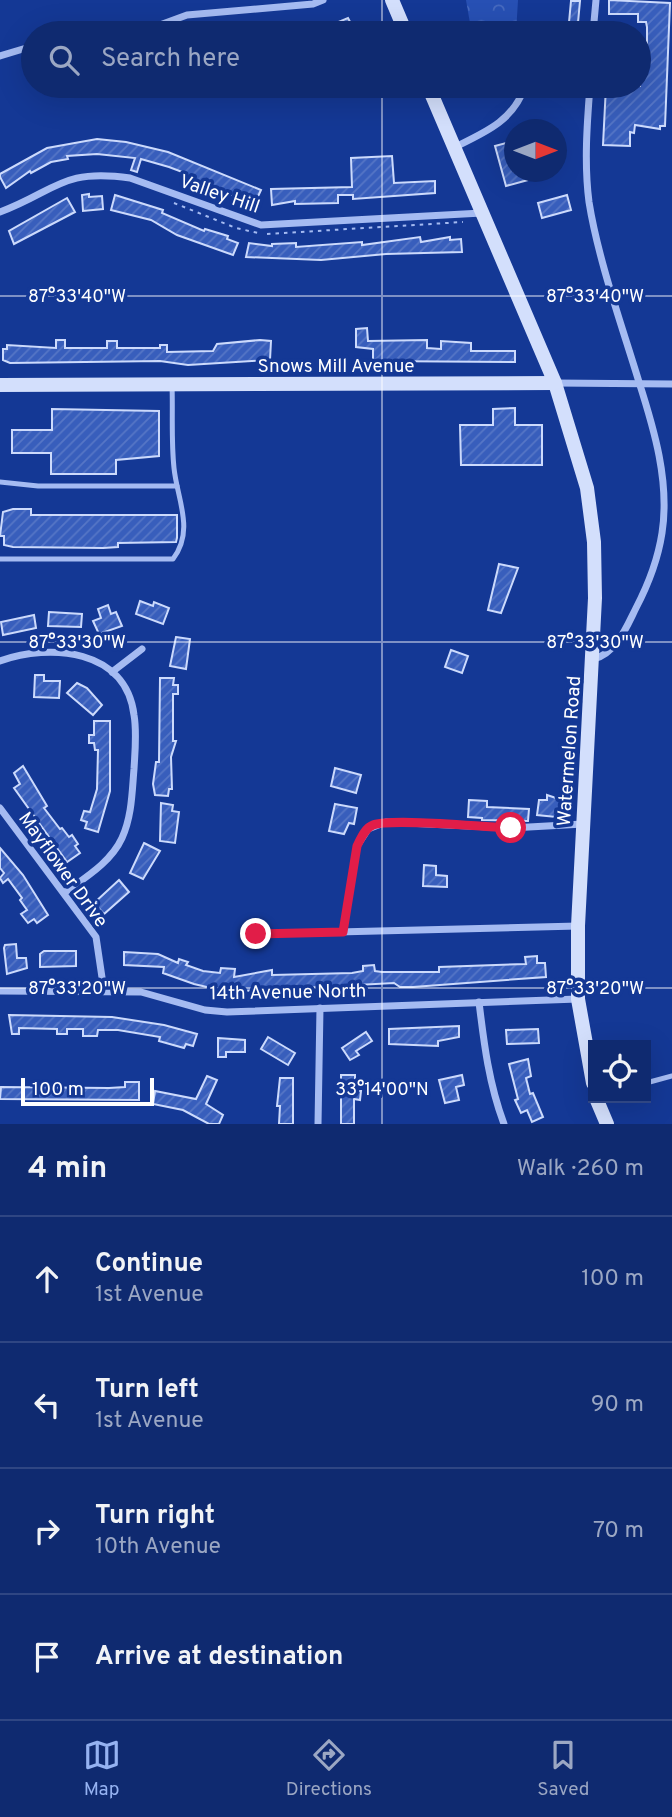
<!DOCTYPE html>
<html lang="en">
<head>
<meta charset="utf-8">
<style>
  body { margin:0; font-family:Overpass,sans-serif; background:#1d3678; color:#f1f3f6 }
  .controls { position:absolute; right:21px; bottom:21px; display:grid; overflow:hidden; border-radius:0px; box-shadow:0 7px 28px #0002 }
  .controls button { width:63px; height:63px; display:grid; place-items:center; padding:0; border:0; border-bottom:2px solid #2f4683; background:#0f2a70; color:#f1f3f6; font:35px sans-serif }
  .compass { position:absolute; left:504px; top:119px; width:63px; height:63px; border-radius:50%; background:#0f2a70; box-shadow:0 7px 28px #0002; rotate:90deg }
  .scale { position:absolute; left:21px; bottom:18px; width:133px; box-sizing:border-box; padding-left:7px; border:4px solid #fff; border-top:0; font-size:19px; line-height:24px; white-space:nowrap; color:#fff; -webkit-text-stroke:5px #143895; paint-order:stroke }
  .stop { position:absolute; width:21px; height:21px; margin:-16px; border:5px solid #e11d48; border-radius:50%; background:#fff }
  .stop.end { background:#e11d48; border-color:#fff; box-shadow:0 2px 7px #0008 }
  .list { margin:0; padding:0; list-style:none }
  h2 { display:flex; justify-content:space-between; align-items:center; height:91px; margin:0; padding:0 28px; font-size:30px }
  h2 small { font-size:23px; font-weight:400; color:#9ba7c3 }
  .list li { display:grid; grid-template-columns:46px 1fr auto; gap:21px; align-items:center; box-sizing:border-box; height:126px; padding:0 28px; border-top:2px solid #2f4683 }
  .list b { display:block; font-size:26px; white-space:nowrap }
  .list p { margin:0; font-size:23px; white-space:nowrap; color:#9ba7c3 }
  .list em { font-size:23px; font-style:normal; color:#9ba7c3 }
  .icon { flex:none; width:38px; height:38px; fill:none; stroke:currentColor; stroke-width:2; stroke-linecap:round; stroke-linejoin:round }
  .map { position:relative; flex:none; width:672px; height:1124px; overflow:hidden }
  .search { position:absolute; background:#0f2a70; box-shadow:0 7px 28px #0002; left:21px; right:21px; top:21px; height:77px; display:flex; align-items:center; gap:18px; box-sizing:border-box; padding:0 24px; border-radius:38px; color:#9ba7c3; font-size:26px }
  .sheet { height:595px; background:#0f2a70 }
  nav { display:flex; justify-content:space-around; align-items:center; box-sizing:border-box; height:98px; border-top:2px solid #2f4683; background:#0f2a70; font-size:19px; color:#9ba7c3 }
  nav a { display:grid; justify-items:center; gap:4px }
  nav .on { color:#95b2f1 }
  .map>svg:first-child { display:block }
  .forest { fill:url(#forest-crowns) }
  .building { fill:url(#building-hatch); stroke:#ccdafc; stroke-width:2 }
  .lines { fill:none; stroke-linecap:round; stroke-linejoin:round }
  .path { stroke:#a5bbf2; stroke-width:2; stroke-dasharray:3.5 5; stroke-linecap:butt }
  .service { stroke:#a5bbf2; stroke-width:5 }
  .minor { stroke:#a5bbf2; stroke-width:7 }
  .secondary { stroke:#d3dffc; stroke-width:14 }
  .route { stroke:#e11d48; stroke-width:9 }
  .ticks { fill:none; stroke:#fff; stroke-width:2; stroke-opacity:0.45 }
  .labels { text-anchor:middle; stroke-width:7; stroke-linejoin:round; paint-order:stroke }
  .street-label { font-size:19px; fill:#fff; stroke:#143895 }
  .ticks-label { font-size:18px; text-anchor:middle; fill:#fff; stroke:#143895; stroke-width:7; stroke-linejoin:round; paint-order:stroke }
</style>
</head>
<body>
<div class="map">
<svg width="672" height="1124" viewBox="0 0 672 1124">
  <defs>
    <pattern id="forest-crowns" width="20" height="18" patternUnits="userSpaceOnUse" patternTransform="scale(1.75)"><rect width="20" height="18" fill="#2750b4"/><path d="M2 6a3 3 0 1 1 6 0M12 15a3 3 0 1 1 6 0" fill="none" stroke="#476abf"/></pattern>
    <pattern id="building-hatch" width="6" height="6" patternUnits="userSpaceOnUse" patternTransform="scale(1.75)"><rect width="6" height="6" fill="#385ebc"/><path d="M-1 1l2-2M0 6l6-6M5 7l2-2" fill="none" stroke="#5676c6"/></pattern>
  </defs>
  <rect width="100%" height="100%" fill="#143895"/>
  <!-- forest -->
  <polygon class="forest" points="466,0 518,0 516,33 467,33 471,29"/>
  <!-- building -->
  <g class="building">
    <polygon points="609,0 670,3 665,126 660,126 660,129 635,125 634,133 630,132 630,146 603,145 606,86 640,86 641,46 647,46 647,27 646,22 638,22 638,14 609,14"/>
    <polygon points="571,1 580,1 577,33 568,33"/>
    <polygon points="348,18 356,33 312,33"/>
    <polygon points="97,139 126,142 168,152 261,190 255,203 200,184 184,175 185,173 169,167 141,159 137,172 131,170 135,158 97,154 67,156 68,159 51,162 31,173 30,171 6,188 0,177 0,174 47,148"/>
    <polygon points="514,141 514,172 525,172 528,180 506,186 495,146"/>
    <polygon points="392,156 394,183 435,181 435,193 353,199 353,195 338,195 338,203 295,204 295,201 272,205 271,189 352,187 351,158"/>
    <polygon points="89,194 89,197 102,196 103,209 83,211 82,195"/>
    <polygon points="115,195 163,210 162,213 204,231 205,229 228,236 227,239 238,243 233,255 177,235 151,220 111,210"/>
    <polygon points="567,195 571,210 542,218 538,203"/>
    <polygon points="67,198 75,212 14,244 9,231"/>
    <polygon points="420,237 421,242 450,237 450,240 461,239 462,252 386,254 321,260 246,257 249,243 272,246 272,244 296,243 296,247 362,242 362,245"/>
    <polygon points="367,328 368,341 427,340 427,348 441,349 441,341 471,343 471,351 515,351 515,362 373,361 373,349 356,347 356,329"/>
    <polygon points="56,340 65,340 65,348 107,348 107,341 117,341 117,348 160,348 160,345 167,345 167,352 213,351 217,344 260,340 271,341 270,360 188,365 160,361 10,363 3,360 3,349 7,349 7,345 56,348"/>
    <polygon points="515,408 515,425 542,425 542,465 461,465 460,425 493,425 493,409"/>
    <polygon points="52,409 159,411 159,456 116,460 116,474 51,474 51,453 12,453 12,430 52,430"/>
    <polygon points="13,509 31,509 31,515 177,515 177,538 176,542 118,543 118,547 103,548 13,547 4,545 4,536 0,536 3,512"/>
    <polygon points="499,564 518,568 501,613 488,610"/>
    <polygon points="140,601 153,606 154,602 169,608 163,624 136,614"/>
    <polygon points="108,605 111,614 116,612 122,626 99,634 93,621 101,618 98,609"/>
    <polygon points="49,612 82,614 81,627 48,626"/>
    <polygon points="34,615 36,628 3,635 1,622"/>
    <polygon points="176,637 190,639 186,669 170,666"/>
    <polygon points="451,650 468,656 462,673 445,667"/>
    <polygon points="35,675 44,675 44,681 60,681 59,698 34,697"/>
    <polygon points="160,678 174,678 173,685 178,685 178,694 173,694 173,741 176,741 171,757 172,789 169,789 168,796 155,795 153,784 156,762 159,762"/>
    <polygon points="77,683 87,688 102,705 93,715 67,693"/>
    <polygon points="94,721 110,721 110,791 98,832 85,828 87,822 81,820 84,811 90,812 97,789 98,750 95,750 94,743 89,743 89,735 94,735"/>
    <polygon points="23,766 47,806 44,808 60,829 62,828 69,837 72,835 78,844 75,846 80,853 67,862 14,788 20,784 14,773"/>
    <polygon points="335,768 361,775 356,793 331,786"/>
    <polygon points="547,795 565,801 564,812 556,814 556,817 537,815 539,800 547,800"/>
    <polygon points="469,800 487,801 487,807 529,809 528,821 482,820 482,818 468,817"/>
    <polygon points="161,803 173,805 172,811 179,812 175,843 160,841"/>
    <polygon points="335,804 357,808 354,824 349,823 344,834 329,831"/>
    <polygon points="144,843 160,851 143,879 130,873"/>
    <polygon points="0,848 23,875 48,915 37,923 34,919 28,923 21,914 27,910 20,900 22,898 8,879 3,883 0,878 4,873 0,868"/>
    <polygon points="424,865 436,866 436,875 447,876 447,887 423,886"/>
    <polygon points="119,880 129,892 104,914 94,903"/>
    <polygon points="16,944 17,958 26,958 27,968 7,974 4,948 5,945"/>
    <polygon points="44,951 76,951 76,966 40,967 40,954"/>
    <polygon points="124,952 158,954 178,963 179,959 188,962 186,965 203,971 220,973 221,968 235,969 234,977 272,970 272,975 352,973 363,971 363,966 374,965 375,971 382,972 439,972 439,967 526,964 525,957 537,956 537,963 545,963 546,977 413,987 400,987 394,983 243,991 243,988 211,988 194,984 163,973 164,967 124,965"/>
    <polygon points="9,1015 112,1017 164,1025 197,1034 193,1046 186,1044 184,1048 159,1041 160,1037 118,1030 98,1030 97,1036 83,1036 83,1029 67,1029 67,1034 57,1034 57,1029 19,1028 19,1034 12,1034"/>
    <polygon points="459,1026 459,1037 438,1041 438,1046 389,1044 389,1029"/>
    <polygon points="538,1029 539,1043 507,1044 506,1030"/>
    <polygon points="366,1032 372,1041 356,1051 359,1055 350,1060 342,1048"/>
    <polygon points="268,1037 295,1053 288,1065 261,1049"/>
    <polygon points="218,1038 245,1040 245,1052 226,1052 226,1057 218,1057"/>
    <polygon points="528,1059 531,1076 526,1078 530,1094 533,1093 543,1117 532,1122 527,1110 521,1113 515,1100 518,1099 509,1064"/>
    <polygon points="341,1075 355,1075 355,1091 361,1091 360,1100 354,1099 354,1124 341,1124"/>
    <polygon points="462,1075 464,1085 456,1087 459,1100 445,1103 439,1080"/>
    <polygon points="207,1076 217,1080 206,1104 223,1115 219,1124 209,1124 183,1110 153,1104 155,1091 196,1099"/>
    <polygon points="280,1078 293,1078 293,1124 279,1124 280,1106 277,1106"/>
    <polygon points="125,1082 139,1082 139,1100 0,1099 1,1087 109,1088 125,1087"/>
  </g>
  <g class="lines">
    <!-- path -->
    <g class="path">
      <polyline points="174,203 236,228 258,233"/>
      <polyline points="267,234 463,222"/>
    </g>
    <!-- service -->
    <g class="service">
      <polyline points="0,482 38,486 177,486"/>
      <path d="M0 559H173C195 530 177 499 174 468 171 440 173 412 172 384"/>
      <polyline points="646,1083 672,1076"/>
    </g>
    <!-- minor -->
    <g class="minor">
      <polyline points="138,33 187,15 313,4 323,0"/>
      <polyline points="593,33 596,0"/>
      <polyline points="0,56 33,46"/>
      <path d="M590 86C587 124 584 164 589 202 598 259 622 326 639 382 654 429 670 482 662 533 658 559 648 585 636 608 626 628 617 652 594 659"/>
      <path d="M455 147C486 132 514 120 525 86"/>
      <path d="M0 212C56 191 62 168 130 178L261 225 482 213"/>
      <polyline points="555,383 672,384"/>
      <path d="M0 661C50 643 126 649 134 715 137 732 135 751 134 769 132 792 132 816 122 838 111 862 86 877 64 893"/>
      <polyline points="112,672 142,649"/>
      <polyline points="0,808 96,937 104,991"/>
      <polyline points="343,932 357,846 368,829 386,822 511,828 583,824"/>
      <polyline points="256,934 578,926"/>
      <polyline points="0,991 141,992 205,1010 227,1012 578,999"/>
      <path d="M479 1002C484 1044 489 1084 504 1124"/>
      <polyline points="318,1124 320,1008"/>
    </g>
    <!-- secondary -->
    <g class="secondary">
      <polyline points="392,0 406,33"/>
      <polyline points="428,86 555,383 587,488 594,542 595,598 578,926 578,999 593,1083"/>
      <polyline points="0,385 555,383"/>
      <polyline points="596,1098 607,1124"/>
    </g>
  </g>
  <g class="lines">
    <!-- route -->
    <path class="route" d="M256 934 343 932 357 846C361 838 365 828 373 825 391 818 487 827 511 828"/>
  </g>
  <!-- ticks -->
  <path class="ticks" d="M382 0V33M382 86V1124M0 296H672M0 642H672M0 988H672"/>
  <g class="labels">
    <!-- street labels -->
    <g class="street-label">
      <text transform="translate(220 193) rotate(19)" y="7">Valley Hill</text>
      <text x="336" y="372">Snows Mill Avenue</text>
      <text transform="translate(568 751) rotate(-86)" y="7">Watermelon Road</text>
      <text transform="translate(64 869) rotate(54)" y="7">Mayflower Drive</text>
      <text transform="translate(288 991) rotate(-1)" y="7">14th Avenue North</text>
    </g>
  </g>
  <g class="ticks-label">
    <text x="595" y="302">87°33'40"W</text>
    <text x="77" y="302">87°33'40"W</text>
    <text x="595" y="648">87°33'30"W</text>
    <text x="77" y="648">87°33'30"W</text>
    <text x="77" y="994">87°33'20"W</text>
    <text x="595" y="994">87°33'20"W</text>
    <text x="382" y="1095">33°14'00"N</text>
  </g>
</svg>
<div class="controls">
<button><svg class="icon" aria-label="locate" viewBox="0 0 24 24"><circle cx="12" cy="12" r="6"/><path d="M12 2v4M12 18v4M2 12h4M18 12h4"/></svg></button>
</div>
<svg class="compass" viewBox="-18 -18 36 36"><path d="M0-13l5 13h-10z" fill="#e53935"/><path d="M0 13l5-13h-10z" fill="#9ba7c3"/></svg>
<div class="scale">100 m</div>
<div class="stop" style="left:511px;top:828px"></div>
<div class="stop end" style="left:256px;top:934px"></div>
<div class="search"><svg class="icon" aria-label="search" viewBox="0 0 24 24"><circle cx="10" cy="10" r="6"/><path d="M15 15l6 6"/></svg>Search here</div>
</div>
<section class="sheet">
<h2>4 min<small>Walk · 260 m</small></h2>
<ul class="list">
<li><svg class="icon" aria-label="ahead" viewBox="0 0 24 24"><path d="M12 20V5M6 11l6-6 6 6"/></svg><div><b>Continue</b><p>1st Avenue</p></div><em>100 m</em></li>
<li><svg class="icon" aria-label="left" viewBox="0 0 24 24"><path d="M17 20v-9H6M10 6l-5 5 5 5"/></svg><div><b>Turn left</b><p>1st Avenue</p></div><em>90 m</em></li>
<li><svg class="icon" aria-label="right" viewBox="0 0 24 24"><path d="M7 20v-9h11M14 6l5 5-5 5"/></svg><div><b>Turn right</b><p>10th Avenue</p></div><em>70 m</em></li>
<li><svg class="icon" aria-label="arrive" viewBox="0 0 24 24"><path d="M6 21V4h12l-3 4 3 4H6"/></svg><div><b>Arrive at destination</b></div></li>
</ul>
</section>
<nav>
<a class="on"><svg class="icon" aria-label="map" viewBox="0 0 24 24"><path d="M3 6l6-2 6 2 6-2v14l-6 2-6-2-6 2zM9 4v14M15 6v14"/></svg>Map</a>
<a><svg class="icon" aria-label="directions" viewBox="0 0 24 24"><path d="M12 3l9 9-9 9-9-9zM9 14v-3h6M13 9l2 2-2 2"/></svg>Directions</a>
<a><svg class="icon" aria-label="saved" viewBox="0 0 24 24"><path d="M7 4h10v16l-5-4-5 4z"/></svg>Saved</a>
</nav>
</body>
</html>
